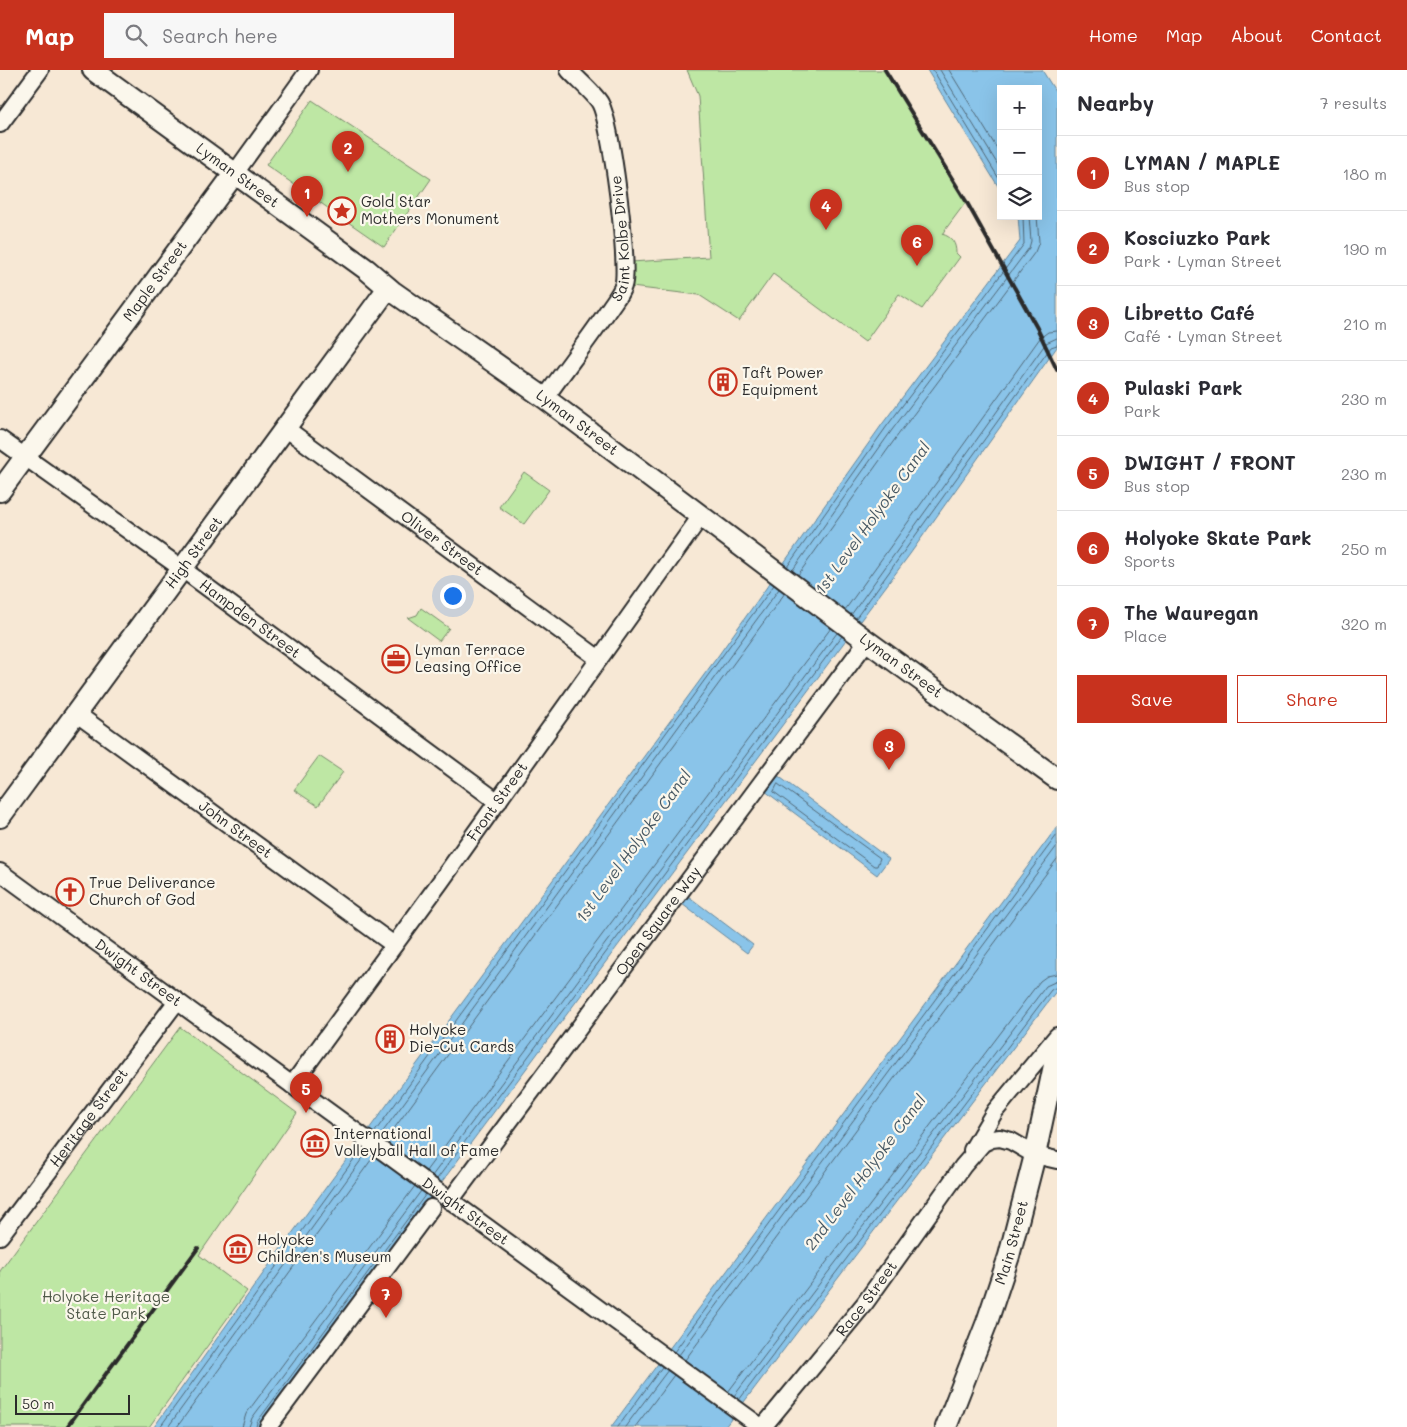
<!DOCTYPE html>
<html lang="en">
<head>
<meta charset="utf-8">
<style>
  body { margin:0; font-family:Mali,sans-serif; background:#f7f7f7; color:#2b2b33 }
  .controls { position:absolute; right:15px; top:15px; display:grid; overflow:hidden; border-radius:0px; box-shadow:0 5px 20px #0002 }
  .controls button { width:45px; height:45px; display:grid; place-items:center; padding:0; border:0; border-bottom:1px solid #e1e1e2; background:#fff; color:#2b2b33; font:25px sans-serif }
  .scale { position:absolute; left:15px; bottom:12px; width:115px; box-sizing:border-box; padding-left:5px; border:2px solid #2b2b2b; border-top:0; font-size:14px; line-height:18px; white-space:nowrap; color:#2b2b2b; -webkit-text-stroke:4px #fbf7ec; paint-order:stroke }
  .you { position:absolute; left:452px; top:525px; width:18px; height:18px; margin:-12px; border:4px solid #fff; border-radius:50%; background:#1a73e8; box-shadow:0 0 0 8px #1a73e833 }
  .badge { display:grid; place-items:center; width:32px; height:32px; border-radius:50%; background:#c8321e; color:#fff; font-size:16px; font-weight:700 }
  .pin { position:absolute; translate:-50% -41px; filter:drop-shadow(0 1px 2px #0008) }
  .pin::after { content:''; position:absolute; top:26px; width:18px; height:15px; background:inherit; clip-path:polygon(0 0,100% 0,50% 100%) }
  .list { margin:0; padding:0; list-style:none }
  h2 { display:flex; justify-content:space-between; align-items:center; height:65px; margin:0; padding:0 20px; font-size:21px }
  h2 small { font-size:16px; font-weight:400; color:#7c7c81 }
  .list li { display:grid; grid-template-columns:32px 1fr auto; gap:15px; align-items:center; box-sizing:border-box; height:75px; padding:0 20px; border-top:1px solid #e1e1e2 }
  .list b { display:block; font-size:19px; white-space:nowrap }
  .list p { margin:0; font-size:16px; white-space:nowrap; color:#7c7c81 }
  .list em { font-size:16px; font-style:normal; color:#7c7c81 }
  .actions { display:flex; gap:10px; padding:15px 20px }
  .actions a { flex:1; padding:11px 0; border:1px solid #c8321e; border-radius:0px; text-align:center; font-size:18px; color:#c8321e }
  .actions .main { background:#c8321e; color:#fff }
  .icon { flex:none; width:28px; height:28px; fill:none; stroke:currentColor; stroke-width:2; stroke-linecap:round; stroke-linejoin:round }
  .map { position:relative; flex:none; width:1057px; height:1357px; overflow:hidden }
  header { display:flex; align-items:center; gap:30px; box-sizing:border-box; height:70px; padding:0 25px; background:#c8321e; color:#fff }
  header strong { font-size:24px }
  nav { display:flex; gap:28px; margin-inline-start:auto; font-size:18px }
  .search { width:350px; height:45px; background:#f7f7f7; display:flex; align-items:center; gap:12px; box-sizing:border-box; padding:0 18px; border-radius:0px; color:#7c7c81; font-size:19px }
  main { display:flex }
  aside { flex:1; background:#fff }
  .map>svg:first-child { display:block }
  .green { fill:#bee7a4; stroke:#748968 }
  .water { fill:#8ac4e9; stroke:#64879d }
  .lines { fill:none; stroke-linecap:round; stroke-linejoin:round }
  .shore { stroke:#516877; stroke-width:1 }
  .minor-casing { stroke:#2b2b2b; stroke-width:20 }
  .major-casing { stroke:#2b2b2b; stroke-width:24 }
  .minor { stroke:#fbf7ec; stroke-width:16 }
  .major { stroke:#fbf7ec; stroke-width:20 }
  .rail { stroke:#2b2b2b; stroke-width:4 }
  .labels { text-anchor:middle; stroke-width:4.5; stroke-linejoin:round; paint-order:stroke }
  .street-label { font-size:15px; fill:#2b2b2b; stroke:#fbf7ec }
  .poi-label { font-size:15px; fill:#2b2b2b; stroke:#fbf7ec; text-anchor:start }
  .park-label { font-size:15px; fill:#505a49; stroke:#fbf7ec }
  .water-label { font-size:16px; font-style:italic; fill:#485964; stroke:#fbf7ec }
</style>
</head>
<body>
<header>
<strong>Map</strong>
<div class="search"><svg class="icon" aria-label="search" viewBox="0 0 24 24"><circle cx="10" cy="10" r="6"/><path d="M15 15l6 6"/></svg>Search here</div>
<nav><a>Home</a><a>Map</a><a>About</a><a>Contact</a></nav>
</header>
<main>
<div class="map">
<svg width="1057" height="1357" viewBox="0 0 1057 1357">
  <rect width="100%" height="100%" fill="#f7e8d5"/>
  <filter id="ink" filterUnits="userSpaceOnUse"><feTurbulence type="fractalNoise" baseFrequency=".02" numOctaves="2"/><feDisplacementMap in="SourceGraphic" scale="10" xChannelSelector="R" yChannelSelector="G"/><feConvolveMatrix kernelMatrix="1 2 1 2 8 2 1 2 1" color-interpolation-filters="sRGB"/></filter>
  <g filter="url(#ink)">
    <!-- green -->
    <g class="green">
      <path d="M687 0H885L966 132 942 164C952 167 956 173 956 183L960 187 922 239 899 224 865 272 773 204 739 251 699 225 631 217V192L709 187 698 26Z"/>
      <polygon points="312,30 431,109 384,177 266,95"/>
      <polygon points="524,402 549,420 524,454 499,437"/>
      <polygon points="421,538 449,558 439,571 408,548 417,545"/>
      <polygon points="319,686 343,702 318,736 294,720"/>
      <polygon points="180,957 297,1043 199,1185 247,1221 149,1357 0,1357 0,1201"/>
    </g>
    <!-- water -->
    <g class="water">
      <polygon points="927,0 1042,0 1057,24 1057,277 910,484 259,1357 154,1357 282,1177 718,586 883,353 1020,171 1018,146 1038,146 1038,19 1001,19 1001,121"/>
      <polygon points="777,705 889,789 877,805 765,721"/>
      <polygon points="1057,757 1057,920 725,1357 611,1357"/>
      <polygon points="688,826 753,875 747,883 682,834"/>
    </g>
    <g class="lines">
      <!-- shore -->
      <g class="shore">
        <polyline points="933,0 1001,112"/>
        <polyline points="940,0 1001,100"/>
        <polyline points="949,0 1001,85"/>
        <polyline points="787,497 887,356 1024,174 1023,146"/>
        <polyline points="792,501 892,360 1029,178 1031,171 1029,146"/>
        <polyline points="798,505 898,365 1035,182 1039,172 1037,146"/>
        <polyline points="845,540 1040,268 1048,262 1057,261"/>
        <polyline points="851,545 1046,273 1057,268"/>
        <polyline points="856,548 1051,277 1057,275"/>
        <polygon points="778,714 880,788 877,796 874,796 774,722"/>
        <polyline points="374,1063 774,515"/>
        <polyline points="379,1067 779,519"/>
        <polyline points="385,1071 785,523"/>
        <polyline points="426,1101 831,558"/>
        <polyline points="432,1106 837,563"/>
        <polyline points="437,1109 842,566"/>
        <polyline points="674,1282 1057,765"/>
        <polyline points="679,1285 1057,776"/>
        <polyline points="685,1290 1057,789"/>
        <polyline points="728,1322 1040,911 1047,906 1057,904"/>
        <polyline points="734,1326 1046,916 1057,911"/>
        <polyline points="739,1330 1051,920 1057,917"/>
        <polyline points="160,1357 362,1078"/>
        <polyline points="168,1357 367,1082"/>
        <polyline points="177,1357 374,1086"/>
        <polyline points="242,1357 246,1344 415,1116"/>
        <polyline points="249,1357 252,1348 421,1121"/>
        <polyline points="256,1357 257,1352 426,1124"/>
        <polyline points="618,1357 662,1297"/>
        <polyline points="625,1357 668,1300"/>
        <polyline points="635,1357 674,1305"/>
      </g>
      <!-- minor casing -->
      <g class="minor-casing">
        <g id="minor">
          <polyline points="0,54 40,0"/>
          <polyline points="235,103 309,0"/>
          <path id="s1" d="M545 328C566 298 589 269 609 239 614 231 620 225 623 216 630 197 611 52 600 33 595 24 577 9 569 0"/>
          <path id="s2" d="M284 357 599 589"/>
          <path id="s3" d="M0 369 181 498 498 732"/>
          <path id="s4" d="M77 644 394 875"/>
          <path id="s5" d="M0 802 761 1357"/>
          <path id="s6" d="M292 1015 441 811 701 446"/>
          <polyline points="972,1080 995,1041 1057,966"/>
          <path id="s7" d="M450 1131 867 571"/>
          <path id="s8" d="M0 1166 177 931"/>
          <polyline points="268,1357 431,1138"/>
          <path id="s9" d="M763 1357 865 1233 963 1096 983 1073 992 1069 1000 1068 1011 1071 1035 1085 1057 1090"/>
        </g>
      </g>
      <!-- major casing -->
      <g class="major-casing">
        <g id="major">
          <path id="s10" d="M93 0 366 199 392 221 546 329 867 571 1057 709"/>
          <path id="s11" d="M0 421 235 103"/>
          <path id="s12" d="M0 747 388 218"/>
          <path id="s13" d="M946 1357 987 1252 1009 1186 1035 1085 1057 981"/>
        </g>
      </g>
      <!-- minor -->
      <use href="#minor" class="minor"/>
      <!-- major -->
      <use href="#major" class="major"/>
      <!-- rail -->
      <g class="rail">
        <polyline points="885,0 966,131 1037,258 1057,300"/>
        <polyline points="67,1357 198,1178"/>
      </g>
    </g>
  </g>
  <!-- icons -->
  <defs>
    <g id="sight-ring" transform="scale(1.4375)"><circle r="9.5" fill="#fbf7ec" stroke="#c8321e" stroke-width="1.5"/><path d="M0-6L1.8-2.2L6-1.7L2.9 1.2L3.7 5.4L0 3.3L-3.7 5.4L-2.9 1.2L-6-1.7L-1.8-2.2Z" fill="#c8321e"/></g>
    <g id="building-ring" transform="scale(1.4375)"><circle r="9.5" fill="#fbf7ec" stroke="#c8321e" stroke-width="1.5"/><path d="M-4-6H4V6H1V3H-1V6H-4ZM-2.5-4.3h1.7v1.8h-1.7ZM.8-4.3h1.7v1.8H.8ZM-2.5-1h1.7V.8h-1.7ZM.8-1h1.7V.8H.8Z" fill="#c8321e"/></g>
    <g id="office-ring" transform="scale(1.4375)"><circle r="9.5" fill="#fbf7ec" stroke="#c8321e" stroke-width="1.5"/><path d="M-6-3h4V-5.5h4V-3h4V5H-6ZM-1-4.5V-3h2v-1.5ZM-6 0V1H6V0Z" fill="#c8321e"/></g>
    <g id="church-ring" transform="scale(1.4375)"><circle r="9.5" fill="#fbf7ec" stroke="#c8321e" stroke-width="1.5"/><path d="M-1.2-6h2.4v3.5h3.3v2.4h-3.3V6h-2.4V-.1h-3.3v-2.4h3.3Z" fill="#c8321e"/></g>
    <g id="museum-ring" transform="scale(1.4375)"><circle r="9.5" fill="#fbf7ec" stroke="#c8321e" stroke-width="1.5"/><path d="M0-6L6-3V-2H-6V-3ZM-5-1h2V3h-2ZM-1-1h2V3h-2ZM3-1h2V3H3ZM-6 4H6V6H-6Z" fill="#c8321e"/></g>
  </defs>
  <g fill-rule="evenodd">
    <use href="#sight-ring" x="342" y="141"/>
    <use href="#building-ring" x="723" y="312"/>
    <use href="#office-ring" x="396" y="589"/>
    <use href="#church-ring" x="70" y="822"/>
    <use href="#building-ring" x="390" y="969"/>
    <use href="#museum-ring" x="315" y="1073"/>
    <use href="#museum-ring" x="238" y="1179"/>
  </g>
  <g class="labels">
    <!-- street labels -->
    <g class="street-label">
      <text dy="5" stroke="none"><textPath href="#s10" startOffset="179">Lyman Street</textPath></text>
      <text dy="5" stroke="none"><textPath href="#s1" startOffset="184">Saint Kolbe Drive</textPath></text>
      <text dy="5" stroke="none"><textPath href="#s11" startOffset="261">Maple Street</textPath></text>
      <text dy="5" stroke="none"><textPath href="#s10" startOffset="599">Lyman Street</textPath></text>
      <text dy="5" stroke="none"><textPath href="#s2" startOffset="196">Oliver Street</textPath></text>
      <text dy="5" stroke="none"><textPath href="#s12" startOffset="328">High Street</textPath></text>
      <text dy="5" stroke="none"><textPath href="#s3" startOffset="308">Hampden Street</textPath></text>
      <text dy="5" stroke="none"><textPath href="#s10" startOffset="1004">Lyman Street</textPath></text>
      <text dy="5" stroke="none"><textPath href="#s6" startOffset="350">Front Street</textPath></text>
      <text dy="5" stroke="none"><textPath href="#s4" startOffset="196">John Street</textPath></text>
      <text dy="5" stroke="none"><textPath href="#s7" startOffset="349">Open Square Way</textPath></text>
      <text dy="5" stroke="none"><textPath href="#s5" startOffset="171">Dwight Street</textPath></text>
      <text dy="5" stroke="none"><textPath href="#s8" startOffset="148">Heritage Street</textPath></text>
      <text dy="5" stroke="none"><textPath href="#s5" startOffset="576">Dwight Street</textPath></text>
      <text dy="5" stroke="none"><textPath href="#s13" startOffset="196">Main Street</textPath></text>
      <text dy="5" stroke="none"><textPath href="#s9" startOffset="165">Race Street</textPath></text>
    </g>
    <!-- poi labels -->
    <g class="poi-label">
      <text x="361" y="137">Gold Star<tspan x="361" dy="17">Mothers Monument</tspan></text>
      <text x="742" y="308">Taft Power<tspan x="742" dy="17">Equipment</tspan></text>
      <text x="415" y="585">Lyman Terrace<tspan x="415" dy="17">Leasing Office</tspan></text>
      <text x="89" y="818">True Deliverance<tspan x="89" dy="17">Church of God</tspan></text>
      <text x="409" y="965">Holyoke<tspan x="409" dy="17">Die-Cut Cards</tspan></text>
      <text x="334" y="1069">International<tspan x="334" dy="17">Volleyball Hall of Fame</tspan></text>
      <text x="257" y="1175">Holyoke<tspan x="257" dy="17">Children's Museum</tspan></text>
    </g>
    <!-- park labels -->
    <g class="park-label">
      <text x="106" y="1232">Holyoke Heritage<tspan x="106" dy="17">State Park</tspan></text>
    </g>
    <!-- water labels -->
    <g class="water-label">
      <text transform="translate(872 448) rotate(-54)" y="6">1st Level Holyoke Canal</text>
      <text transform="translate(633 776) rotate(-54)" y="6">1st Level Holyoke Canal</text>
      <text transform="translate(865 1102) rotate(-53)" y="6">2nd Level Holyoke Canal</text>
    </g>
  </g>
</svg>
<div class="controls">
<button>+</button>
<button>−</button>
<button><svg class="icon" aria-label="layers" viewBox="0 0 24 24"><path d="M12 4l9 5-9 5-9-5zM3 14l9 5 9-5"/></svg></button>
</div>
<div class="scale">50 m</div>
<div class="you"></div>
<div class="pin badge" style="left:307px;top:147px">1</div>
<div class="pin badge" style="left:348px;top:102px">2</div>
<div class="pin badge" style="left:889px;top:700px">3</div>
<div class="pin badge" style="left:826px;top:160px">4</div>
<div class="pin badge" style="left:306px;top:1043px">5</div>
<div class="pin badge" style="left:917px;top:196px">6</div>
<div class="pin badge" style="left:386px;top:1248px">7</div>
</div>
<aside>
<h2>Nearby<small>7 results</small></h2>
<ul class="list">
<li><span class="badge">1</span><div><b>LYMAN / MAPLE</b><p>Bus stop</p></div><em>180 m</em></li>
<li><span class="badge">2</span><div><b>Kosciuzko Park</b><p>Park · Lyman Street</p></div><em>190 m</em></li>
<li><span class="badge">3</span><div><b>Libretto Café</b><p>Café · Lyman Street</p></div><em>210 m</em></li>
<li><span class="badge">4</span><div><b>Pulaski Park</b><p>Park</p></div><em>230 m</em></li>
<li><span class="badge">5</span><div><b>DWIGHT / FRONT</b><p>Bus stop</p></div><em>230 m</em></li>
<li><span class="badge">6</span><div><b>Holyoke Skate Park</b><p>Sports</p></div><em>250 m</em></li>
<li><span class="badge">7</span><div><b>The Wauregan</b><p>Place</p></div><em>320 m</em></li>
</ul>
<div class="actions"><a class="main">Save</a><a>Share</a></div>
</aside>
</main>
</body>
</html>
